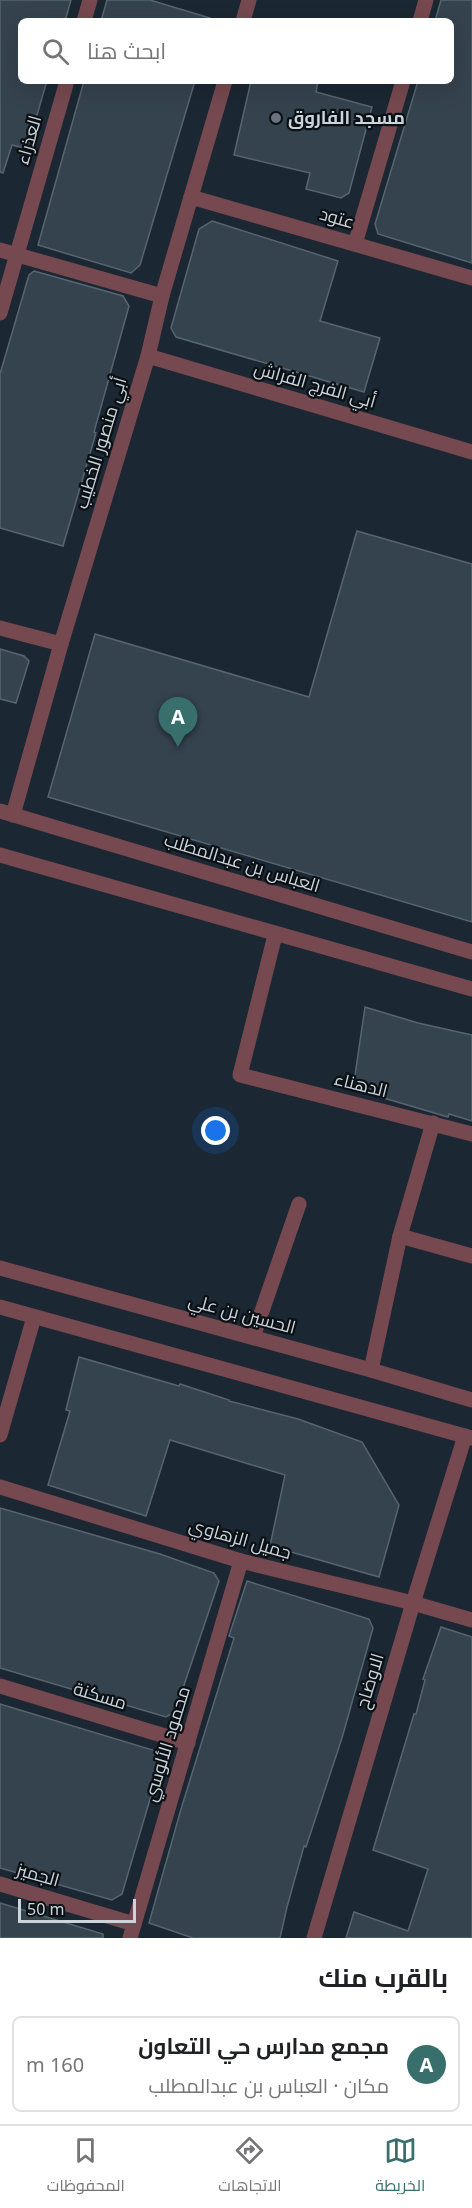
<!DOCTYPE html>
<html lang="ar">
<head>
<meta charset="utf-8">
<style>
  body { margin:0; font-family:"Noto Sans",Cairo,sans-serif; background:#f2f2f2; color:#202124; direction:rtl }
  .scale { position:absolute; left:18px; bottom:15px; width:118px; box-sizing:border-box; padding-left:6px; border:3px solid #ccd4db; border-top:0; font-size:16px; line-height:21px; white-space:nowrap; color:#ccd4db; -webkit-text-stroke:4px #0a1014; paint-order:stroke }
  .you { position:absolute; left:216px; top:1131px; width:21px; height:21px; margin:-15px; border:4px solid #fff; border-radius:50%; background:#1a73e8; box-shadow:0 0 0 9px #1a73e833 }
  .badge { display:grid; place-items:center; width:39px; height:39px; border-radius:50%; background:#386f6c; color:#fff; font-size:20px; font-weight:700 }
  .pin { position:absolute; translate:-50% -50px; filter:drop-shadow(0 2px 3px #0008) }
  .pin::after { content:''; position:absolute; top:32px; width:21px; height:18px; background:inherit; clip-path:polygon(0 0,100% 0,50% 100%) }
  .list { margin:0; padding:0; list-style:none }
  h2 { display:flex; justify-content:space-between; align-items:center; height:78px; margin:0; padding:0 24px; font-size:26px }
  h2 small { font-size:20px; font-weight:400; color:#757577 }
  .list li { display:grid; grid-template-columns:39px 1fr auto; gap:18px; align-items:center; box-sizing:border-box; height:96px; margin:0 12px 12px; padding:0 12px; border:2px solid #e0e0e0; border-radius:9px }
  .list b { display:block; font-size:22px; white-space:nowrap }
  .list p { margin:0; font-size:20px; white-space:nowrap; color:#757577 }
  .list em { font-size:20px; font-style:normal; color:#757577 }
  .icon { flex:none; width:33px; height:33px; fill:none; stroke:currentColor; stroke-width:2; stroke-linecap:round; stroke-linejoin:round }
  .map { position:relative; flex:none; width:472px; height:1938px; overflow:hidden; direction:ltr }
  .search { position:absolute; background:#fff; box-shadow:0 6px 24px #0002; left:18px; right:18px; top:18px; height:66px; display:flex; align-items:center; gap:15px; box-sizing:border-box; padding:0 21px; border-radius:9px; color:#757577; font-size:22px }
  .sheet { height:186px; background:#fff }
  nav { display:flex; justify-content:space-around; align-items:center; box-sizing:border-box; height:84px; border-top:2px solid #e0e0e0; background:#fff; font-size:16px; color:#757577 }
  nav a { display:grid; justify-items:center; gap:3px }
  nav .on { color:#386f6c }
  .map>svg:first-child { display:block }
  .building { fill:#35434e; stroke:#576572; stroke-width:1.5 }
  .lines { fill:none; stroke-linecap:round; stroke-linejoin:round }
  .minor { stroke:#764950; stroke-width:15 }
  .worship-dot { fill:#6b7280; stroke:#0a1014; stroke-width:2 }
  .labels { text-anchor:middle; stroke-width:4.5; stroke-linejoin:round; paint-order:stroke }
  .poi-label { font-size:18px; font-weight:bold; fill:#ccd4db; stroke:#0a1014; text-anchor:start }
  .street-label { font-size:18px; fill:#ccd4db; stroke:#0a1014 }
</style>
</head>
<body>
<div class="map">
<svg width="472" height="1938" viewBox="0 0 472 1938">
  <rect width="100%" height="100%" fill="#1b2732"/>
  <!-- building -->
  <g class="building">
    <polygon points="0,0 71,0 65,21 21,21 21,81 47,81 27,149 12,145 3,173 0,172"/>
    <polygon points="107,0 150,0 210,18 209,21 101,21"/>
    <polygon points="441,0 472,0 472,263 378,234 375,224 418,81 451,81 451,21 435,21"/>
    <polygon points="84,81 195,81 140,265 131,273 38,245"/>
    <polygon points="251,81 318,81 316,92 372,107 349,193 341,198 306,189 310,173 234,155"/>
    <polygon points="212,221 338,261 320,321 380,338 364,392 176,337 171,328 199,229"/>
    <polygon points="34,271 123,296 129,306 94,432 96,433 63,546 0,528 0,374 29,275"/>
    <polygon points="357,531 472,564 472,922 48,797 95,634 309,697"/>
    <polygon points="0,649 24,656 29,661 16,703 0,699"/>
    <polygon points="365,1007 418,1023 472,1035 472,1121 449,1114 448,1117 353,1089"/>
    <polygon points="79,1357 179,1386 180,1384 229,1400 229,1401 298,1419 362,1442 399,1505 379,1577 270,1546 285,1475 170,1440 146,1516 48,1485 70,1411 66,1410"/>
    <polygon points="0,1508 160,1554 214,1573 219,1581 175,1712 166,1717 0,1668"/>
    <polygon points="247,1581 369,1619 373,1628 342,1738 306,1847 304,1846 287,1907 280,1938 193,1938 149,1923 181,1809 234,1638 229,1636"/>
    <polygon points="441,1627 472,1637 472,1938 346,1938 354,1912 408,1931 428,1869 373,1850 414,1714 416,1714 425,1680 423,1679"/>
    <polygon points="0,1704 156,1751 161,1762 122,1894 112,1900 0,1868"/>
    <polygon points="0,1903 103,1934 103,1938 0,1938"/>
  </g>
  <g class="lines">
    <!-- minor -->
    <g class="minor">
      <polyline points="84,21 90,0"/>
      <polyline points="243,21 249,0"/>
      <polyline points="420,21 426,0"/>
      <polyline points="191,197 472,278"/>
      <polyline points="355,244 403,81"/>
      <polyline points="0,250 162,296"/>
      <polyline points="0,313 67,81"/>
      <polyline points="148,356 472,452"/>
      <polyline points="0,628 61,644"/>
      <polyline points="0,811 472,952"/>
      <polyline points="13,815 61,644 148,356 162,296 225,81"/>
      <polyline points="0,855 472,989"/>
      <polyline points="275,935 240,1075 472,1134"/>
      <polyline points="400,1236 472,1256"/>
      <polyline points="0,1268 371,1370 472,1400"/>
      <polyline points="0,1307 472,1438"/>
      <polyline points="253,1337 299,1204"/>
      <polyline points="371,1370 400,1236 433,1123"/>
      <polyline points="0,1435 34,1317"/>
      <polyline points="0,1487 241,1561 413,1603 472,1620"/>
      <polyline points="0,1686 188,1743"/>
      <polyline points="0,1884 134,1924"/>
      <polyline points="130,1938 241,1561"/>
      <polyline points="314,1938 413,1603 465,1436"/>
    </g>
  </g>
  <!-- markers -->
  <circle class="worship-dot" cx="276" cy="118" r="6"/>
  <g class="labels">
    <!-- poi labels -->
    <g class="poi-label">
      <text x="288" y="124">مسجد الفاروق</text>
    </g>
    <!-- street labels -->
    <g class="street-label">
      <text transform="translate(29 140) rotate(-74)" y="6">العذراء</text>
      <text transform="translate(337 218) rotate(16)" y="6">عتود</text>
      <text transform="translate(315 385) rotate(16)" y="6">أبي الفرج الفراش</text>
      <text transform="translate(101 443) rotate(-73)" y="6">أبي منصور الخطيب</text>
      <text transform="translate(242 863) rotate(17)" y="6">العباس بن عبدالمطلب</text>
      <text transform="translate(361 1085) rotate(14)" y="6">الدهناء</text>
      <text transform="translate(242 1314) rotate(15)" y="6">الحسين بن علي</text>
      <text transform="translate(240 1539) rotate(16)" y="6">جميل الزهاوي</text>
      <text transform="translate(370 1681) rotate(-73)" y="6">الاوضاح</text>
      <text transform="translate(100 1696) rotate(17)" y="6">مسكنة</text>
      <text transform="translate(167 1744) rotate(-73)" y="6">محمود الألوسي</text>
      <text transform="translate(38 1875) rotate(16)" y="6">الجميز</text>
    </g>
  </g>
</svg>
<div class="scale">50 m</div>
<div class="you"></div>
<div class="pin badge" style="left:178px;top:747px">A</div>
<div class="search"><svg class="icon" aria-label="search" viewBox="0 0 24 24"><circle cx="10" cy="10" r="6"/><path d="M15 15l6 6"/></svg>ابحث هنا</div>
</div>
<section class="sheet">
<h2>بالقرب منك<small></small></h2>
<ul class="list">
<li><span class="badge">A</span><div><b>مجمع مدارس حي التعاون</b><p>مكان · العباس بن عبدالمطلب</p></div><em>160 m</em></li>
</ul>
</section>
<nav>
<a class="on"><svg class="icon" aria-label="map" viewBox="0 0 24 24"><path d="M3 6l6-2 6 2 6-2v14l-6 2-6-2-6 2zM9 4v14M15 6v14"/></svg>الخريطة</a>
<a><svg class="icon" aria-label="directions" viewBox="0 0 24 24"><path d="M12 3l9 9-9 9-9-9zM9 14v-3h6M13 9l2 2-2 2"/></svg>الاتجاهات</a>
<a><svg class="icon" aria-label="saved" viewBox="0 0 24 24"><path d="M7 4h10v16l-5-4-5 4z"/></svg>المحفوظات</a>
</nav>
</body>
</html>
